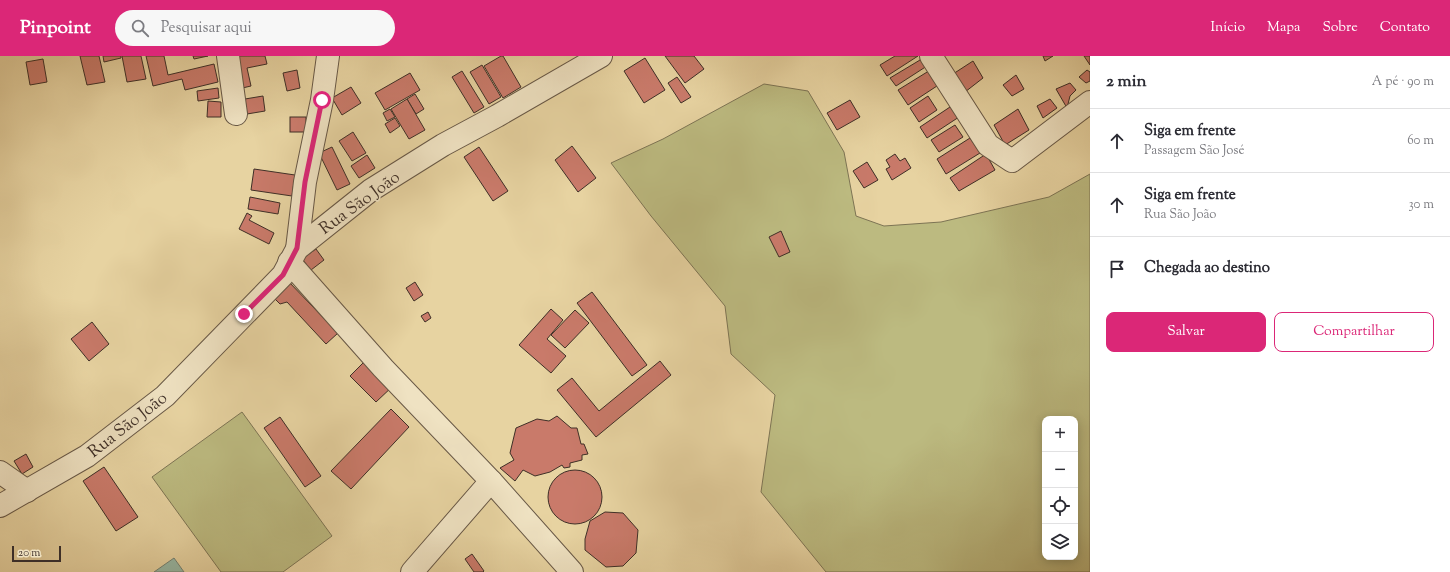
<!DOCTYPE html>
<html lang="pt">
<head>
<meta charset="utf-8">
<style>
  body { margin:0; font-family:"Sorts Mill Goudy",serif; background:#f7f7f7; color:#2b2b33 }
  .controls { position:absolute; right:12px; bottom:12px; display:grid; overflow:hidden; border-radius:8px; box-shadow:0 2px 10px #0003 }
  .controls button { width:36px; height:36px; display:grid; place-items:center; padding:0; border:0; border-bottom:1px solid #e1e1e2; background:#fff; color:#2b2b33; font:20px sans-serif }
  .scale { position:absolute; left:12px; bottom:10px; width:49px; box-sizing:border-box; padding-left:4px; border:2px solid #3e2f27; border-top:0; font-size:11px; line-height:14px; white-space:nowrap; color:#3e2f27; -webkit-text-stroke:3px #efe2c2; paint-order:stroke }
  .stop { position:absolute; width:12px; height:12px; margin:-9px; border:3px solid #db2777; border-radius:50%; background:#fff }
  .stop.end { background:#db2777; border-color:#fff; box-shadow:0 1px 4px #0008 }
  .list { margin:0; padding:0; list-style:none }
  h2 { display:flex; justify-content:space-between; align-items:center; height:52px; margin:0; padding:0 16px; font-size:17px }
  h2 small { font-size:13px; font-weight:400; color:#7c7c81 }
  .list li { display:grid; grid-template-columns:26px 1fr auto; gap:12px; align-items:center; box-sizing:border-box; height:64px; padding:0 16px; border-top:1px solid #e1e1e2 }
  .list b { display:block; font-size:15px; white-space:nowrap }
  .list p { margin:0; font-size:13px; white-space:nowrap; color:#7c7c81 }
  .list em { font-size:13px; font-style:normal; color:#7c7c81 }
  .actions { display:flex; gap:8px; padding:12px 16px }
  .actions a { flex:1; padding:9px 0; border:1px solid #db2777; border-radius:8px; text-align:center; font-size:14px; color:#db2777 }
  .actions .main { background:#db2777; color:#fff }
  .icon { flex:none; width:22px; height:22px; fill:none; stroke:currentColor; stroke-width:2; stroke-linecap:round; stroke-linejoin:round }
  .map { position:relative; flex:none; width:1090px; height:516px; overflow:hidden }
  header { display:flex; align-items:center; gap:24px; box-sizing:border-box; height:56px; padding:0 20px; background:#db2777; color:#fff }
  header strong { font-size:19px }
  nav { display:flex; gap:22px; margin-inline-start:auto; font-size:14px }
  .search { width:280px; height:36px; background:#f7f7f7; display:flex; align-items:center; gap:10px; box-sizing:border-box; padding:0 14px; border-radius:22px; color:#7c7c81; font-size:15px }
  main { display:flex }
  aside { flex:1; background:#fff }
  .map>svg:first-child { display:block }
  .green { fill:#bcba80; stroke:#7d7454; fill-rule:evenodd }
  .water { fill:#97b8a5; stroke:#738173 }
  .building { fill:#c97a6a; stroke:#3e2f27 }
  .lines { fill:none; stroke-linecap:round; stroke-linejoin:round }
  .minor-casing { stroke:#685846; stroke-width:24 }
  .minor { stroke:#efe2c2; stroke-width:22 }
  .route { stroke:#db2777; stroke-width:5 }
  .labels { text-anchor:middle; stroke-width:3.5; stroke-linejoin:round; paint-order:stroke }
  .street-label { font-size:17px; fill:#3e2f27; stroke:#efe2c2 }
</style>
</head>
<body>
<header>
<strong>Pinpoint</strong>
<div class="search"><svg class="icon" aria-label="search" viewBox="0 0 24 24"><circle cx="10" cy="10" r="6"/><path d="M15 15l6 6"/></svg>Pesquisar aqui</div>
<nav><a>Início</a><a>Mapa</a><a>Sobre</a><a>Contato</a></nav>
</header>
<main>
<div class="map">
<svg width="1090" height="516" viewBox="0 0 1090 516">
  <rect width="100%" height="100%" fill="#e7d3a1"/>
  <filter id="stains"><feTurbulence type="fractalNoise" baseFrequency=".005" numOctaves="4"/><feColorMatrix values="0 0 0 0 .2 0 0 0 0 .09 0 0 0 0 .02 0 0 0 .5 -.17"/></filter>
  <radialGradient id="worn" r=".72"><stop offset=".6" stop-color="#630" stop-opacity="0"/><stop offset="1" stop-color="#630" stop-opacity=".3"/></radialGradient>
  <!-- green -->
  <g class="green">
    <path d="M764 28 808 35 844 96 856 160 884 170 941 166 1049 141 1090 118V516H826L761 436 775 339 731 298 725 250 651 160 611 107 663 83ZM1045 363H1075V501H1045Z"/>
    <polygon points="242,356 332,480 283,516 221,516 152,421"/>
  </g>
  <!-- water -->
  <polygon class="water" points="174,502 184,516 154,516"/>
  <!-- building -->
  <g class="building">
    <polygon points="80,0 99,0 105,26 87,29"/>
    <polygon points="103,0 121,0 121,2 104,6"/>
    <polygon points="122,0 141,0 146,23 127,26"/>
    <polygon points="146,0 164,0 168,19 214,8 218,26 185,34 182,23 153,30"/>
    <polygon points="193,0 208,0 194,3"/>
    <polygon points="238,0 265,0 267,8 247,12 251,30 238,33"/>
    <polygon points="501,0 503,0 521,31 503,42 484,10"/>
    <polygon points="665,0 694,0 704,13 685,27"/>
    <polygon points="895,0 918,0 887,20 880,9"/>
    <polygon points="1043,0 1053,0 1045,5"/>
    <polygon points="1084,0 1090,0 1090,9"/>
    <polygon points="925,1 930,8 896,30 890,22"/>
    <polygon points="645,2 665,34 644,47 624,15"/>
    <polygon points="43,3 47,26 30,29 26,6"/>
    <polygon points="973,5 983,22 965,36 953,18"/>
    <polygon points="482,9 501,41 489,48 470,16"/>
    <polygon points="932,13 940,28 908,49 898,34"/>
    <polygon points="297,14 300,32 287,35 283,17"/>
    <polygon points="1087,14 1090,16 1090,25 1086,27 1079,21"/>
    <polygon points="462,15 484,51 474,57 452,21"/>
    <polygon points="410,17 420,34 385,54 375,37"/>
    <polygon points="1016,19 1024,33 1012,40 1003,29"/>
    <polygon points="677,21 691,41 681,47 668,27"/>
    <polygon points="1070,27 1076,34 1070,40 1067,52 1056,33"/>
    <polygon points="351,31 361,47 342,59 332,42"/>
    <polygon points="218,32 219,42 198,45 197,35"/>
    <polygon points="415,38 424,53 416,58 407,43"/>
    <polygon points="263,40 265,55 247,58 245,43"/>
    <polygon points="928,40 937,54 919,66 910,52"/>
    <polygon points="407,43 425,74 409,83 391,53"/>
    <polygon points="1050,43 1057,52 1043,62 1037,50"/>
    <polygon points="850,44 860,61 837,74 827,57"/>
    <polygon points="208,45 221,46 221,61 207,61"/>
    <polygon points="953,49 959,61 927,82 920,71"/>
    <polygon points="390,53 395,61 387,65 383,57"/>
    <polygon points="1018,53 1029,74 1005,89 994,69"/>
    <rect x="290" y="61" width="16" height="15"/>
    <polygon points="395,62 400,70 390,77 385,68"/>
    <polygon points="955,69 963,81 939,96 931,84"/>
    <polygon points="353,76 366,97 352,105 339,85"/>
    <polygon points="970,82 980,97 946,118 937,103"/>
    <polygon points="572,90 596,122 578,136 555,104"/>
    <polygon points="332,91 350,128 337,134 319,97"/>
    <polygon points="479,91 508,135 493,145 464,101"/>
    <polygon points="895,98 900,105 905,102 911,112 892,124 886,113 890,111 886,104"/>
    <polygon points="986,98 995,114 959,135 950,122"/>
    <polygon points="367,99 375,112 359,122 351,110"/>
    <polygon points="867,106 878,124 864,132 853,115"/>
    <polygon points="254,113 295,119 292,140 251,134"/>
    <polygon points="250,141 280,147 278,158 248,153"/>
    <polygon points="247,157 252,160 249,164 274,177 269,188 239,173"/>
    <polygon points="781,175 790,196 779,201 769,181"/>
    <polygon points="316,193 324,204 311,214 302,203"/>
    <polygon points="288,225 338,277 326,288 287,246 280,248 272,240"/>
    <polygon points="415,226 423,239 414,245 406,232"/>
    <polygon points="592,236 647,309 632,320 577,247"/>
    <polygon points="551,253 563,264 547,283 566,300 551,317 519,289"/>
    <polygon points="575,254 589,267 565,292 551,279"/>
    <polygon points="428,256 431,262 425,266 421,260"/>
    <polygon points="92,266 109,288 89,305 71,283"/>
    <polygon points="368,302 394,329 376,346 350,320"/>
    <polygon points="660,305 671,319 596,381 557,334 572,322 599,355"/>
    <polygon points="391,353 409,371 351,433 331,415"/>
    <polygon points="557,360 571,372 577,372 581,388 584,388 588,398 582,399 582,404 570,407 570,411 564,412 562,409 550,416 535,420 523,414 515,425 500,412 514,404 510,397 516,372 537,363 549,365"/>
    <polygon points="280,361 321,420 305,431 264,372"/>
    <polygon points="26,398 33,411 22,418 14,405"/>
    <polygon points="104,411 138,461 116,475 83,425"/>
    <circle cx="575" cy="441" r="27"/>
    <polygon points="605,456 623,457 638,474 636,497 623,510 606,511 585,494 585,483 590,465"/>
    <polygon points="472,498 484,515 483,516 474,516 465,503"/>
  </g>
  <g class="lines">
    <!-- minor casing -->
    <g class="minor-casing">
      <g id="minor">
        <polyline points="228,0 236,58"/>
        <polyline points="931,0 988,89 1012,105 1090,46"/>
        <polyline points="297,193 305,126 322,44 328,0"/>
        <polyline points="289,206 383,312 491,425 572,516"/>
        <polyline points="0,416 27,435"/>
        <polyline points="0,450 87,400 165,340 283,219 297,193 371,134 443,89 497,60 601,0"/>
        <polyline points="412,516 491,425"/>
      </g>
    </g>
    <!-- minor -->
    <use href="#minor" class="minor"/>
  </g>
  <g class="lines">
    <!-- route -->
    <polyline class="route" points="244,258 283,219 297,192 305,126 322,44"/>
  </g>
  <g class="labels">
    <!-- street labels -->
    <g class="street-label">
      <text transform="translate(359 146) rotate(-36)" y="6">Rua São João</text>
      <text transform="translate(127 368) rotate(-38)" y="6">Rua São João</text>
    </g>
  </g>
  <rect width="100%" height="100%" filter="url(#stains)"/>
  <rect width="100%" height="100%" fill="url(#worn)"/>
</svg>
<div class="controls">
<button>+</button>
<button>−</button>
<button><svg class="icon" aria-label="locate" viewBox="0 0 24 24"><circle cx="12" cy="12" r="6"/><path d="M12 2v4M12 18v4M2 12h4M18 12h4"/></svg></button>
<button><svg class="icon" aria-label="layers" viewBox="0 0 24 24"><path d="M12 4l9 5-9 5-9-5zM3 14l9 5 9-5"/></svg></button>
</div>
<div class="scale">20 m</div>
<div class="stop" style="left:322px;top:44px"></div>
<div class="stop end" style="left:244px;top:258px"></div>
</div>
<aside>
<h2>2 min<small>A pé · 90 m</small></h2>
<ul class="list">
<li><svg class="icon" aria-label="ahead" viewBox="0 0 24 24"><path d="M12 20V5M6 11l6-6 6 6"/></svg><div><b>Siga em frente</b><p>Passagem São José</p></div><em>60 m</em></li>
<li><svg class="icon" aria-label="ahead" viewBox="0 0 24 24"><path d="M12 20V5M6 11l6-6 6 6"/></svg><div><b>Siga em frente</b><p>Rua São João</p></div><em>30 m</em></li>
<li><svg class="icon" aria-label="arrive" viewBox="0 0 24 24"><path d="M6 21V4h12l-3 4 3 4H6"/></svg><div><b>Chegada ao destino</b></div></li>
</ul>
<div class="actions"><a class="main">Salvar</a><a>Compartilhar</a></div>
</aside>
</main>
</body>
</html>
